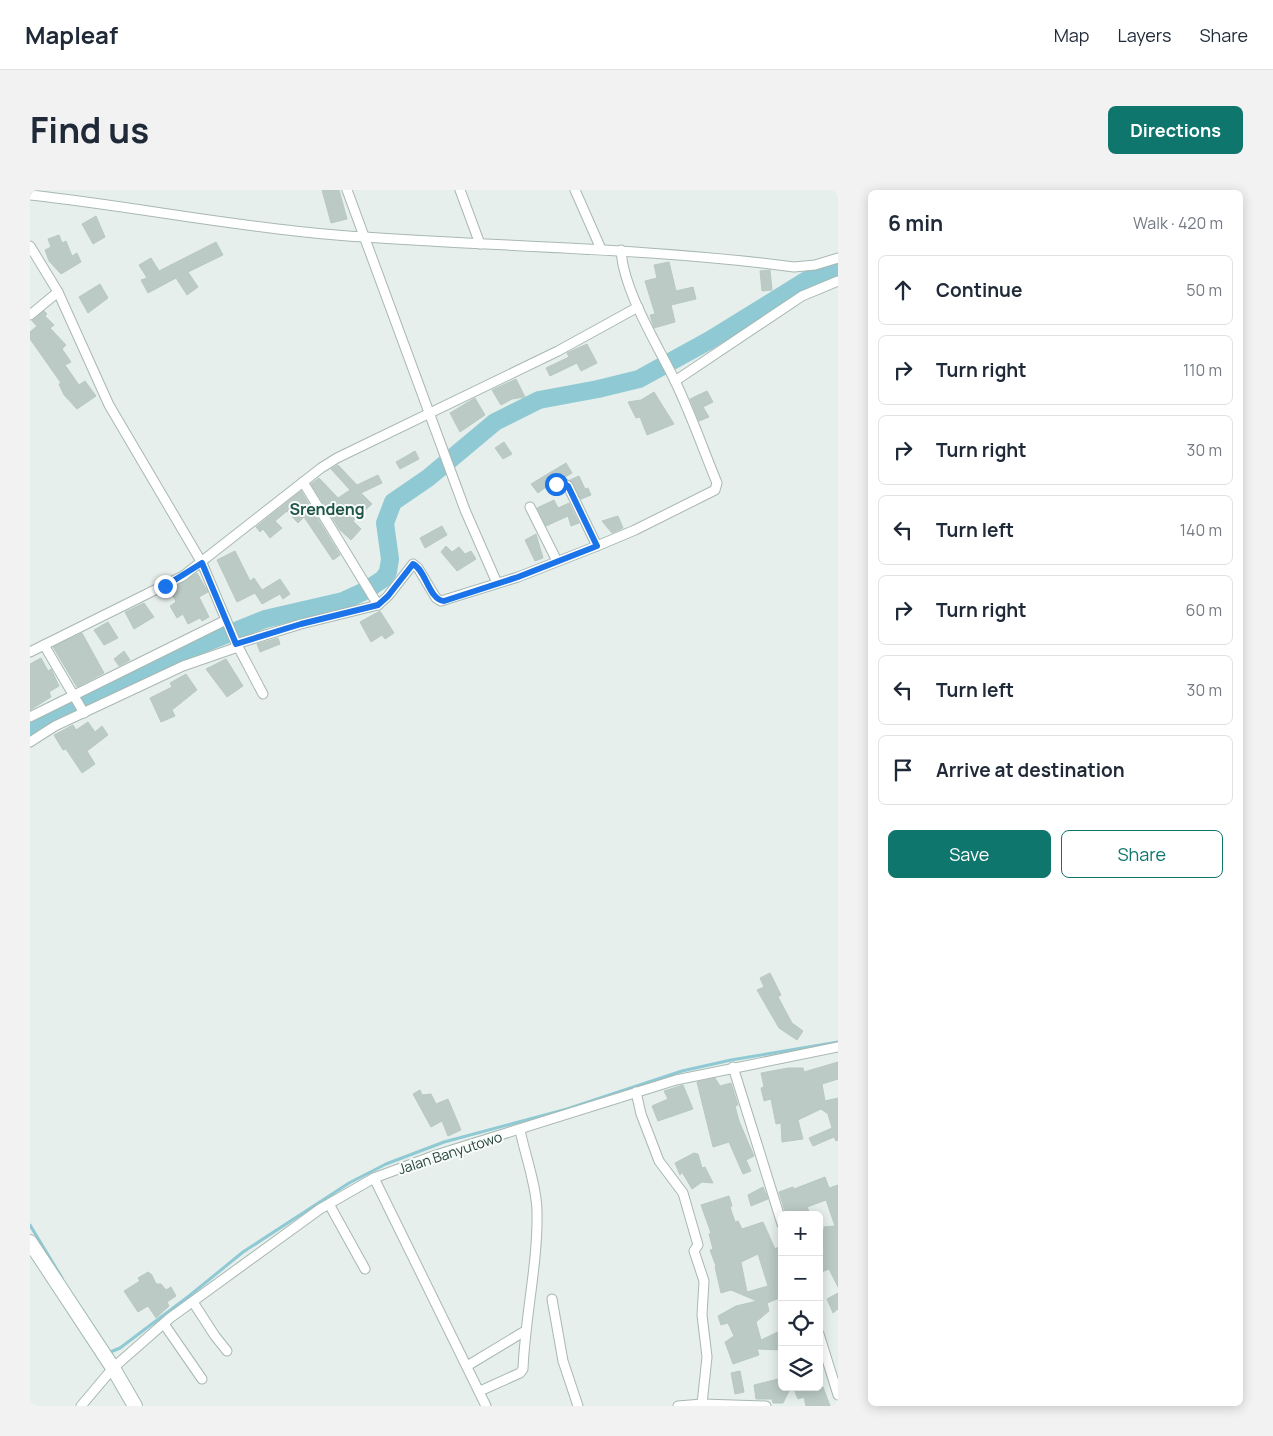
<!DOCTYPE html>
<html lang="en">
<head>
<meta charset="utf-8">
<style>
  body { margin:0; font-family:Manrope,sans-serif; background:#f2f2f3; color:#1f2937 }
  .controls { position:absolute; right:15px; bottom:15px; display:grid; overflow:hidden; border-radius:8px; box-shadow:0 2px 12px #0003 }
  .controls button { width:45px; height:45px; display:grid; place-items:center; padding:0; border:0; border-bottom:1px solid #e0e1e3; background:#fff; color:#1f2937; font:25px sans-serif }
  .stop { position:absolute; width:15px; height:15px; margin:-11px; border:4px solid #1a73e8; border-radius:50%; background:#fff }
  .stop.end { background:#1a73e8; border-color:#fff; box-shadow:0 1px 5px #0008 }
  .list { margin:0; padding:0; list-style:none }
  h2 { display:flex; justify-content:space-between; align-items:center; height:65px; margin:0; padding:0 20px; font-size:21px }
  h2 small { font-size:16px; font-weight:400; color:#747a83 }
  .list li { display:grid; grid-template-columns:32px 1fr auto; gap:15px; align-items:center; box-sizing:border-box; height:70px; margin:0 10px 10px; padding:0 10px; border:1px solid #e0e1e3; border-radius:8px }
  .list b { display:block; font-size:19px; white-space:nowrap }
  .list em { font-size:16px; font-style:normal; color:#747a83 }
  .actions { display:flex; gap:10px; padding:15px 20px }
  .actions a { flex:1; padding:11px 0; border:1px solid #0f766e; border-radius:8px; text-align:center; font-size:18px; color:#0f766e }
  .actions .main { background:#0f766e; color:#fff }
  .icon { flex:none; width:28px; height:28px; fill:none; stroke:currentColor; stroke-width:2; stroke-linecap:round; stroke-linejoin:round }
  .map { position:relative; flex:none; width:808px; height:1216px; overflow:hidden; border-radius:8px }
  header { display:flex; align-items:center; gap:30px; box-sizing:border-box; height:70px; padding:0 25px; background:#fff; border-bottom:1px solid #e0e1e3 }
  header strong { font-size:24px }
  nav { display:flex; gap:28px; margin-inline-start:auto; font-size:18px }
  .intro { display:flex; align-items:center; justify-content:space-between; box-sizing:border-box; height:120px; padding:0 30px }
  h1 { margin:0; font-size:35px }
  .button { padding:12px 22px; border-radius:8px; background:#0f766e; color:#fff; font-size:18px; font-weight:700 }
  main { display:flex; gap:30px; padding:0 30px }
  aside { flex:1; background:#fff; border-radius:8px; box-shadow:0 2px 12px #0003 }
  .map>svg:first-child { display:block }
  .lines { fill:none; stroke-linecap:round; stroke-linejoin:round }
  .stream { stroke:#8ec9d4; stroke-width:3 }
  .river { stroke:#8ec9d4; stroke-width:18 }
  .building { fill:#bbcac4; stroke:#b8c9c2; fill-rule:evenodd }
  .street-casing { stroke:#a8b8b2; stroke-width:11 }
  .secondary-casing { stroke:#a4bbb3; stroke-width:16 }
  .street { stroke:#fff; stroke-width:9 }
  .secondary { stroke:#fff; stroke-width:14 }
  .route { stroke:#1a73e8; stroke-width:6 }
  .labels { text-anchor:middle; stroke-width:4; stroke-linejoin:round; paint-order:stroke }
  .street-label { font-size:14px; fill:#24423a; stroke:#f7fbf9 }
  .quarter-label { font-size:16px; font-weight:bold; fill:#1f5548; stroke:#f7fbf9 }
</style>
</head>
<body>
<header>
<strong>Mapleaf</strong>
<nav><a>Map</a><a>Layers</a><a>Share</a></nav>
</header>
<div class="intro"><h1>Find us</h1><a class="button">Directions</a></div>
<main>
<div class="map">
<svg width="808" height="1216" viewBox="0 0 808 1216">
  <rect width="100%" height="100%" fill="#e6efeb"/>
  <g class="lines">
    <!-- stream -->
    <g class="stream">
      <polyline points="0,1035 32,1088"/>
      <polyline points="78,1163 90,1158 159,1106 213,1062 319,993 356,974 414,952 537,919 652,881 701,870 808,852"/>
    </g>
    <!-- river -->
    <polyline class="river" points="0,540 17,529 80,500 163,458 235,429 313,411 335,401 353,389 358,382 360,369 355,333 363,312 398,288 465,232 509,210 568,199 609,189 680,150 777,90 808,81"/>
  </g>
  <!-- building -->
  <g class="building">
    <polygon points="292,0 309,0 317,29 301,33"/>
    <polygon points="66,26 75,47 63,54 52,34"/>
    <polygon points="29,45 32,53 36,51 42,66 47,63 51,72 31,84 19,71 15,60 21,57 18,49"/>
    <polygon points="186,52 193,65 158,82 168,97 157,105 146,88 118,103 111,90 117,88 109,75 121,68 129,81"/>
    <polygon points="639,72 646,101 663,97 666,109 641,115 645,132 624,138 620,125 625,124 615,91 627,88 624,75"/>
    <polygon points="740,80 742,100 732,101 730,81"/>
    <polygon points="70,94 78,108 58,123 49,107"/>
    <polygon points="14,121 17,124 15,126 24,135 20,138 36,155 32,159 41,172 35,175 49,195 55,191 66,206 47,219 34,205 29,194 31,193 0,149 0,142 7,136 2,131"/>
    <polygon points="557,154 567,173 551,181 547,173 520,186 516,178 539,167 537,163"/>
    <polygon points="486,189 495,207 482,209 471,215 462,200"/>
    <polygon points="677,201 683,212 673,217 679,227 669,231 660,209"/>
    <polygon points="624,202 644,234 617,245 610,227 606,228 598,212 611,210"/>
    <polygon points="445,208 455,225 430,242 420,223"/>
    <polygon points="474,252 482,264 473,269 465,258"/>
    <polygon points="385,261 389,269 370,279 366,272"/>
    <polygon points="536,273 542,283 535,287 522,289 519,295 508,303 501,294"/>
    <polygon points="308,275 327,295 348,285 352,293 331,303 342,314 323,331 331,339 321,350 310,340 281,294 289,288 308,308 320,300 301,279"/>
    <polygon points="549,286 555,299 558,298 561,305 551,309 540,290"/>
    <polygon points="271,301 310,365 303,370 274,327 268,333 257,321 245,331 252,338 240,348 233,339 230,342 226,337"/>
    <polygon points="524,310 528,318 539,313 549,333 541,336 538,326 516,336 507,318"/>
    <polygon points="588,326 593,338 582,343 572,331"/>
    <polygon points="412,336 417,345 395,358 390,348"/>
    <polygon points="506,344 513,368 505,371 495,350"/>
    <polygon points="416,356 422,362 429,357 435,364 441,361 446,369 427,381 411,362"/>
    <polygon points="205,361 220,391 224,388 232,400 250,389 260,404 253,409 250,404 232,414 225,403 207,412 187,370"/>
    <polygon points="167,383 178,402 169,407 179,427 172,431 170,428 158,434 153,424 147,428 140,416 146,412 140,400"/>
    <polygon points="114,413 124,427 104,439 95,422"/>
    <polygon points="350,421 364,443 355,449 352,445 341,452 330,432"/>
    <polygon points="78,432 88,448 74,455 64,440"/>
    <polygon points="52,443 74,483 47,497 23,457"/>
    <polygon points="248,448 250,454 230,462 227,454"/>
    <polygon points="94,461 100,470 89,476 84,469"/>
    <polygon points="11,468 18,481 21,479 29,496 19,502 21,507 0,520 0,474"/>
    <polygon points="196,469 213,496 197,507 176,479"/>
    <polygon points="156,484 167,500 142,520 145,526 131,532 120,508 142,497 140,493"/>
    <polygon points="58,532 65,542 72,536 78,545 57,561 65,574 52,583 36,559 33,560 24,545 43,535 46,540"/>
    <polygon points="740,783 751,805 748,807 762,833 773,841 767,850 749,838 727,800 734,797 730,788"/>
    <polygon points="808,872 808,889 792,894 795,911 808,908 808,950 806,951 804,947 783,956 779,948 802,938 798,924 791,919 768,930 773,949 752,952 751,933 746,934 741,909 734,911 731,898 734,897 731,883 758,878 773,878 774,882"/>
    <polygon points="685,888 690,896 701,893 708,915 705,916 709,931 724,966 716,970 721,981 713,984 699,952 683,957 667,892"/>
    <polygon points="653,895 663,919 628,931 622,916 638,909 634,901"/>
    <polygon points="390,900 392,905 401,904 406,914 418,909 431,940 418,946 412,931 401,937 383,904"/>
    <polygon points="664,963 668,964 672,978 675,977 683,993 672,992 662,999 652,982 650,985 645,973"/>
    <polygon points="795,987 799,998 808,995 808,1097 799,1079 789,1083 789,1040 794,1040 794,1037 805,1036 796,1010 777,1017 781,1025 756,1025 749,1002 763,997 764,999"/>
    <polygon points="733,997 738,1009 721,1016 718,1005"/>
    <path d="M699 1006 702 1016 700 1017 705 1032 708 1031 712 1039 733 1032 745 1059 752 1055V1107L737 1113 739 1121 726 1132 731 1150 752 1140V1160L727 1159 729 1165 703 1174 695 1152 704 1146 698 1133 691 1135 688 1126 706 1116 727 1111 701 1100 691 1103 685 1077 686 1076 680 1060 683 1059 679 1044 681 1043 671 1015ZM728 1064 738 1096 717 1102 711 1072Z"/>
    <polygon points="118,1082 122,1085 126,1094 131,1094 136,1100 141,1097 146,1106 137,1112 139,1116 126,1128 118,1116 108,1122 94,1101 110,1091 108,1088"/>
    <polygon points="808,1103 808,1119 803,1123 797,1109"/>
    <polygon points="710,1181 714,1202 705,1204 701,1183"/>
    <polygon points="752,1188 752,1197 761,1197 753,1213 743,1213 742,1209 726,1209 724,1195"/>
    <polygon points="763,1197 793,1197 800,1216 776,1216 774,1207 768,1209"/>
  </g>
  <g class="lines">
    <!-- street casing -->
    <g class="street-casing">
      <g id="street">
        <polyline points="317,0 435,320 467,393"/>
        <polyline points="430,0 450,54"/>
        <polyline points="545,0 571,59"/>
        <path d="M0 5C102 16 204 37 306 45 459 57 612 57 764 77L785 75 808 68"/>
        <polyline points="0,56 28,102 79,215 172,373 205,451 233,504"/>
        <polyline points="0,125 28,102"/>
        <polyline points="645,191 772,106 808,91"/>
        <polyline points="273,292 348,415"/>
        <polyline points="525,294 533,293 538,296 567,356"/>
        <polyline points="500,317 527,371"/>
        <path d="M206 454 271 434 348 415 358 406 383 374 388 378 406 408 411 411 488 387 567 356 605 340 685 300 687 293C673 259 661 224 645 191 627 154 593 100 591 60"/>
        <polyline points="14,455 54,523"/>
        <polyline points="0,462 153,386 291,278 307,268 528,161 608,117"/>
        <polyline points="0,527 196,430"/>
        <polyline points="0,552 25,536 153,476 208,457"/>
        <polyline points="703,877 752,1034"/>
        <polyline points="606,902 611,924 629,971 653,1003 668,1055 664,1061 674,1091 672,1125 677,1167 672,1214"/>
        <polyline points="344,988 456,1216"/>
        <polyline points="299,1014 335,1079"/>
        <polyline points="522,1109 533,1171 548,1216"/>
        <polyline points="163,1112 185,1146 197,1161"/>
        <polyline points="134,1134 172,1189"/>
        <polyline points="789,1144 808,1205"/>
        <polyline points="437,1176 495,1141"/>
        <path d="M450 1201 490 1183 493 1179C495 1127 508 1074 507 1022 507 997 495 965 490 940"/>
        <polyline points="51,1216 83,1178 140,1128 290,1019 344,988 406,965 646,890 808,857"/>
        <polyline points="648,1216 672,1214 736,1216"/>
      </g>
    </g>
    <!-- secondary casing -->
    <g class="secondary-casing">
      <polyline id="secondary" points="0,1052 83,1178 105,1216"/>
    </g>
    <!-- street -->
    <use href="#street" class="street"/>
    <!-- secondary -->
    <use href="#secondary" class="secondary"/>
  </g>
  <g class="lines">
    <!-- route -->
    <path class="route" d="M135 396 172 373 206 454 271 434 348 415 358 406 383 374C396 380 399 410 414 411L488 387 567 356 538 296 533 293 526 294"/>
  </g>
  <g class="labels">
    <!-- street labels -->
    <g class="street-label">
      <text transform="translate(420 963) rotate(-18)" y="5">Jalan Banyutowo</text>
    </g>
    <!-- quarter labels -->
    <g class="quarter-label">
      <text x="297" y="325">Srendeng</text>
    </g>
  </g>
</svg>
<div class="controls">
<button>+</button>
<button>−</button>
<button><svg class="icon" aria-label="locate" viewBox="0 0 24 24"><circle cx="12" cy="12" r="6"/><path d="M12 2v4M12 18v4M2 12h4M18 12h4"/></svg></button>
<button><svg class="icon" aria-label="layers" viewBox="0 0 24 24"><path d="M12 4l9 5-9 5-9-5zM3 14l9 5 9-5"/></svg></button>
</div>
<div class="stop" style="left:526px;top:294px"></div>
<div class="stop end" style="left:135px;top:396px"></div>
</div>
<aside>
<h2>6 min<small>Walk · 420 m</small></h2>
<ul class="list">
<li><svg class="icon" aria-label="ahead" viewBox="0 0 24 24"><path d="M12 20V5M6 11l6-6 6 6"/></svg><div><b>Continue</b></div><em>50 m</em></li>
<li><svg class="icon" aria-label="right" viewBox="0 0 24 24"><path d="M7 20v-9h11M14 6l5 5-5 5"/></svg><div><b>Turn right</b></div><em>110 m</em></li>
<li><svg class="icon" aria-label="right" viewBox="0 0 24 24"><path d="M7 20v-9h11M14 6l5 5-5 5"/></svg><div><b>Turn right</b></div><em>30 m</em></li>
<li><svg class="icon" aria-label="left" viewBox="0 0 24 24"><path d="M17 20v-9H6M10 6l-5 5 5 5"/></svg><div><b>Turn left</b></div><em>140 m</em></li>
<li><svg class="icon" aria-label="right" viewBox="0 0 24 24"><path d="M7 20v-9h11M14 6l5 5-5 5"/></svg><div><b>Turn right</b></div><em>60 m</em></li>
<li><svg class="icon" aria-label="left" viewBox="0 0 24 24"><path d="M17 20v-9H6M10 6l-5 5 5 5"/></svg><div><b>Turn left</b></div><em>30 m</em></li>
<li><svg class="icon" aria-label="arrive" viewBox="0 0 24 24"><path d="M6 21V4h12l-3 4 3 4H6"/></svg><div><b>Arrive at destination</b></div></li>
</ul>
<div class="actions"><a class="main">Save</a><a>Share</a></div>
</aside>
</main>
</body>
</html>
